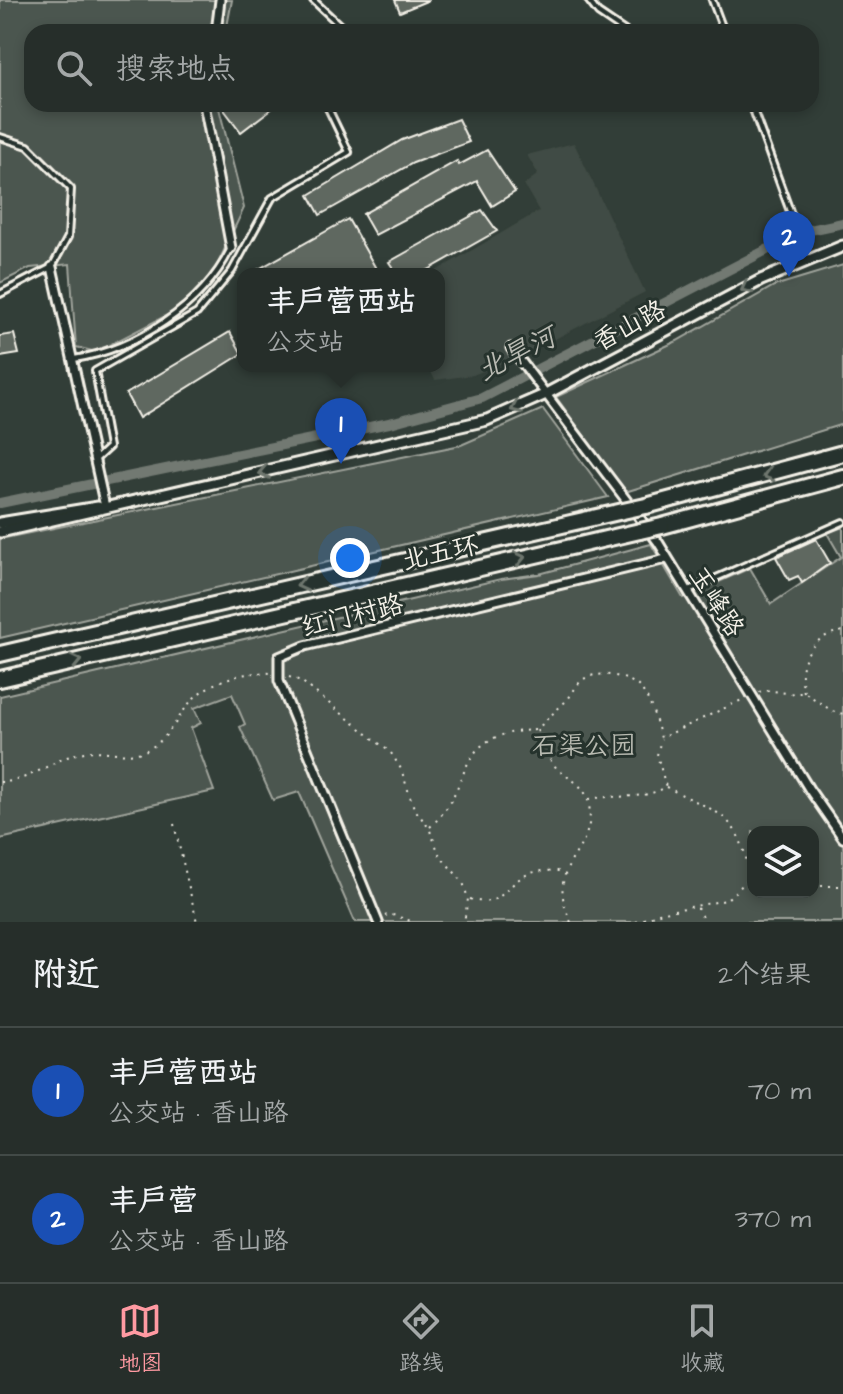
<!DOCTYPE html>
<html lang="zh">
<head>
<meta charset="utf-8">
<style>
  body { margin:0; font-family:"Architects Daughter","LXGW WenKai TC",sans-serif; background:#2e3632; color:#f1f3f6 }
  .controls { position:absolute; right:24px; bottom:24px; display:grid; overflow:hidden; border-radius:16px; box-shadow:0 4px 12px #0003 }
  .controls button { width:72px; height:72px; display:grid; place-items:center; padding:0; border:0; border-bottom:2px solid #424a47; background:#262e2a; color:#f1f3f6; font:40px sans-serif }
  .you { position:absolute; left:350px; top:558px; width:28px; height:28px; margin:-20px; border:6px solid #fff; border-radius:50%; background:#1a73e8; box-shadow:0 0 0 12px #1a73e833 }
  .badge { display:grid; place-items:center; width:52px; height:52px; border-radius:50%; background:#ff9aa2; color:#fff; font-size:26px; font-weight:700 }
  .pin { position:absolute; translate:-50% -66px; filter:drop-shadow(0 2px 4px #0008) }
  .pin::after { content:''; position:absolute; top:42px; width:28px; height:24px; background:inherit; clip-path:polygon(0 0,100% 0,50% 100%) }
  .popup { position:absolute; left:237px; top:268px; width:208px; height:104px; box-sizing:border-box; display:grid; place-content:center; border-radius:16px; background:#262e2a; filter:drop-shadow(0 2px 6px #0005); font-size:26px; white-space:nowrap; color:#a4a8a8 }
  .popup b { font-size:30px; color:#f1f3f6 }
  .popup::after { content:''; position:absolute; left:50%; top:100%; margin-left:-16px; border:16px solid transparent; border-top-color:#262e2a }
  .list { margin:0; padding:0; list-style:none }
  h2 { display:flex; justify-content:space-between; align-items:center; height:104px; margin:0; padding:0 32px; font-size:34px }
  h2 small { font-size:26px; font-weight:400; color:#a4a8a8 }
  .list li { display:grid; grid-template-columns:52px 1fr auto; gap:24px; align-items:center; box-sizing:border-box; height:128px; padding:0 32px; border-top:2px solid #424a47 }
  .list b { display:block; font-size:30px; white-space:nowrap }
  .list p { margin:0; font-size:26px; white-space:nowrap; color:#a4a8a8 }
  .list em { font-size:26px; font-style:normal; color:#a4a8a8 }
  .icon { flex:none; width:44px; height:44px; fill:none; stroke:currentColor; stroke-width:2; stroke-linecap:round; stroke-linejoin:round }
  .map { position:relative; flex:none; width:843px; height:922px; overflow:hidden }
  .search { position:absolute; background:#262e2a; box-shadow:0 4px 12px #0003; left:24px; right:24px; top:24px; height:88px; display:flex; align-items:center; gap:20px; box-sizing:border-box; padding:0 28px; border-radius:24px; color:#a4a8a8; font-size:30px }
  .sheet { height:360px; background:#262e2a }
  nav { display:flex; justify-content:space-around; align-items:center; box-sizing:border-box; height:112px; border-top:2px solid #424a47; background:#262e2a; font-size:22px; color:#a4a8a8 }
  nav a { display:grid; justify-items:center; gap:4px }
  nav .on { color:#ff9aa2 }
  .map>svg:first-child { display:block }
  .built { fill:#404b44 }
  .green { fill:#4c564f; stroke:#a0a49c; stroke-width:2; fill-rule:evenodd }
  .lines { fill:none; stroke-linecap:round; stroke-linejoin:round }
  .canal { stroke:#727972; stroke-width:10 }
  .building { fill:#5f6861; stroke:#f4f1e8; stroke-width:2 }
  .service-casing { stroke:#f4f1e8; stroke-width:10 }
  .minor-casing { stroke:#f4f1e8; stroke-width:13 }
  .tertiary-casing { stroke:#f4f1e8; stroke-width:15 }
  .motorway-casing { stroke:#f4f1e8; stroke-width:20 }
  .path { stroke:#f4f1e8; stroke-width:2; stroke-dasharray:2 6; stroke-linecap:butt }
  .service { stroke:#26332d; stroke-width:4 }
  .minor { stroke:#26332d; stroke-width:7 }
  .tertiary { stroke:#26332d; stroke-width:9 }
  .motorway { stroke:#26332d; stroke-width:14 }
  .motorway-bridge-casing { stroke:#f4f1e8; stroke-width:20; stroke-linecap:butt }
  .motorway-bridge { stroke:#26332d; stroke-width:14 }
  .oneway { stroke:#6e766e }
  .labels { text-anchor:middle; stroke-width:6; stroke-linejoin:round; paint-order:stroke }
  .street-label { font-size:26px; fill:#f4f1e8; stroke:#26332d }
  .park-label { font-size:26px; fill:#b9bbb2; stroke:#26332d }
  .water-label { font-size:28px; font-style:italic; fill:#babbb3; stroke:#26332d }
</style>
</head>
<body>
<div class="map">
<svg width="843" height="922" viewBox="0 0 843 922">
  <rect width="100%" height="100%" fill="#323e38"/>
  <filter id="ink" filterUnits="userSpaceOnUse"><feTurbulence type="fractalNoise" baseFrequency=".0125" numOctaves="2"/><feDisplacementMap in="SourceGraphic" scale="16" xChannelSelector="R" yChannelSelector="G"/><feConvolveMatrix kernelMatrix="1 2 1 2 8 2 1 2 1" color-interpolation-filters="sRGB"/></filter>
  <g filter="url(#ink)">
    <!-- built -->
    <polygon class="built" points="574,143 645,292 532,351 473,375 435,380 428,366 439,366 439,274 431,274 539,211 524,185 538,174 527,155"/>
    <!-- green -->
    <g class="green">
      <polygon points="0,0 232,0 226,32 32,32 32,104 218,104 244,208 202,297 96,352 76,347 70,264 30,268 0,283"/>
      <polygon points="843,265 843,424 625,492 556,397 677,341 774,286"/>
      <polygon points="543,409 608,497 0,638 0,539 461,445"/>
      <path d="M843 527V922H355L299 792 273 800 240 727 245 724 232 694 194 708 201 723 191 728 214 791 0 839V696L501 579 539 574 651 544 683 598 750 568 771 604 841 557 827 533ZM753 832H813V892H753Z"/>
    </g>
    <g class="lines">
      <!-- canal -->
      <polyline class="canal" points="0,503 394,422 482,398 784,241 810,230 843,223"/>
    </g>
    <!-- building -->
    <g class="building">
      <polygon points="395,0 429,0 400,12"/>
      <polygon points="226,104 278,104 241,132 222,107"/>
      <polygon points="458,119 469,142 413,163 320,215 309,195 402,140"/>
      <polygon points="487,150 515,192 492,206 477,181 375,235 363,214 457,161 459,165"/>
      <polygon points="482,210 497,231 421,274 397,274 389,262"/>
      <polygon points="348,219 379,274 250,274"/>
      <polygon points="230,332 242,354 139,418 126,394"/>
      <polygon points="14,334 19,354 0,357 0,336"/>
      <polygon points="816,539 830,563 802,583 798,576 789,580 776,557"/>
    </g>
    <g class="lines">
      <!-- service casing -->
      <g class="service-casing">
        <g id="service">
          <polyline points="313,0 347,32"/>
          <polyline points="588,0 598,13 626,32"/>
          <polyline points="712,0 724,32"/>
          <polyline points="751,104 807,258"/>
          <polyline points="0,137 28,146 71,189 68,237 52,267 0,294"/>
          <path d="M74 359C136 349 202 306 230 250"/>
          <polyline points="96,459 109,447 95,371 197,313 232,271 272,198 349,152 326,104"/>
          <polyline points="689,590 843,522"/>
        </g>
      </g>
      <!-- minor casing -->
      <g class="minor-casing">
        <g id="minor">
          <polyline points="216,32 220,0"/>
          <polyline points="204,104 231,248"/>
          <polyline points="52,267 105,507"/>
          <polyline points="511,348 658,542 809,789 843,838"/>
          <polyline points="378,922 279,681 279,657 305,646 666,559"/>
        </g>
      </g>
      <!-- tertiary casing -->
      <g class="tertiary-casing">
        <g id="tertiary">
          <polyline points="0,523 98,507"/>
          <polyline points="0,532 487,420 544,395 761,280 843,246"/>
        </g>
      </g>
      <!-- motorway casing -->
      <g class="motorway-casing">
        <g id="motorway">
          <polyline points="646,506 843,453"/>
          <polyline points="662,526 843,477"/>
          <polyline points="0,654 623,511"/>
          <polyline points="0,679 640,531"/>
        </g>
      </g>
      <!-- path -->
      <g class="path">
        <polyline points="289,677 301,681 391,753 401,769 414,808 429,828 440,856 463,882 468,899 464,922"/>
        <path d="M759 692C772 687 787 697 804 692L832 711 843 714"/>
        <path d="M804 692C796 663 811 635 843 631"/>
        <path d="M0 782C31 782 50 760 80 753 104 746 130 762 152 747 173 734 180 711 196 696 215 679 247 671 271 673"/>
        <path d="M666 787C719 814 740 812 750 879H753"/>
        <path d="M589 799C616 794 641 801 666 787L657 755 661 739"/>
        <polyline points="174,824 197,922"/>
        <path d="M430 827C478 783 448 733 537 730"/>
        <polyline points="813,886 843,886"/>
        <path d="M470 899C504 910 504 882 531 873 541 870 553 871 563 871"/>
        <polyline points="697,908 705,922"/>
        <polyline points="385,916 390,914 414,922"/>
        <path d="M571 922C542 862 597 855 589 805 585 781 566 780 553 764 546 755 542 742 537 730 547 718 557 710 568 699 573 693 577 683 584 679 597 670 627 676 638 686 651 698 656 722 661 738L746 698"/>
        <polyline points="636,922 659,913 726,900 749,879"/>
      </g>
      <!-- service -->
      <use href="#service" class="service"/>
      <!-- minor -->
      <use href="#minor" class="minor"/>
      <!-- tertiary -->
      <use href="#tertiary" class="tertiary"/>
      <!-- motorway -->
      <use href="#motorway" class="motorway"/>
      <!-- motorway-bridge casing -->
      <g class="motorway-bridge-casing">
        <g id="motorway-bridge">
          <polyline points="623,511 646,506"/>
          <polyline points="640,531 662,526"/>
        </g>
      </g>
      <!-- motorway-bridge -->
      <use href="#motorway-bridge" class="motorway-bridge"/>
    </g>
    <!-- one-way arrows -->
    <defs><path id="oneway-chevron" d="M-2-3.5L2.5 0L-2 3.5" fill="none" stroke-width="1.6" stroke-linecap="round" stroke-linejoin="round" transform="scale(2)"/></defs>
    <g class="oneway">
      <use href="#oneway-chevron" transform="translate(746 288) rotate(152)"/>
      <use href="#oneway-chevron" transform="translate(516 408) rotate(156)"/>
      <use href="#oneway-chevron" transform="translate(264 472) rotate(168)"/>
      <use href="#oneway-chevron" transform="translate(768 475) rotate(164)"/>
      <use href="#oneway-chevron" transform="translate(520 558) rotate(-13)"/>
      <use href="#oneway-chevron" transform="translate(302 585) rotate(167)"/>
      <use href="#oneway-chevron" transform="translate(76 661) rotate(-13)"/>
    </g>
  </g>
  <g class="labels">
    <!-- street labels -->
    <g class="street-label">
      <text transform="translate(629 325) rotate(-28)" y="9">香山路</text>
      <text transform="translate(440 552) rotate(-13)" y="9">北五环</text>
      <text transform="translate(717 601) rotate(57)" y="9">玉峰路</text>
      <text transform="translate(352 615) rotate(-14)" y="9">红门村路</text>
    </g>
    <!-- park labels -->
    <g class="park-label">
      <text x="584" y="754">石渠公园</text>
    </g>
    <!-- water labels -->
    <g class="water-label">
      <text transform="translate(516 353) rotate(-27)" y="10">北旱河</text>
    </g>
  </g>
</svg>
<div class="controls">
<button><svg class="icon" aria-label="layers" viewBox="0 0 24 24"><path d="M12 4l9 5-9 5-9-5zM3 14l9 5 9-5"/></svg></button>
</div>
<div class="you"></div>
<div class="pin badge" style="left:341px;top:464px;background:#1a4fb4">1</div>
<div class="popup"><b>丰户营西站</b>公交站</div>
<div class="pin badge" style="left:789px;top:277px;background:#1a4fb4">2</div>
<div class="search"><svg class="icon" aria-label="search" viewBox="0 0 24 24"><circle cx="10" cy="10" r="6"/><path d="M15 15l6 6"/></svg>搜索地点</div>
</div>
<section class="sheet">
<h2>附近<small>2个结果</small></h2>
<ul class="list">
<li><span class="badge" style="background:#1a4fb4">1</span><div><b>丰户营西站</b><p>公交站 · 香山路</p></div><em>70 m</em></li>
<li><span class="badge" style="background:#1a4fb4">2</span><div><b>丰户营</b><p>公交站 · 香山路</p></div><em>370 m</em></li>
</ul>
</section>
<nav>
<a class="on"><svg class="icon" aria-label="map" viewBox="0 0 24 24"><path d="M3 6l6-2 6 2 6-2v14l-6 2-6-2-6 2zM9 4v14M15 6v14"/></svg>地图</a>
<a><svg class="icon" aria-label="directions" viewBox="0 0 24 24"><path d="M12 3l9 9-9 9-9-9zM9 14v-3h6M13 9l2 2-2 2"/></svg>路线</a>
<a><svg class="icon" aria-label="saved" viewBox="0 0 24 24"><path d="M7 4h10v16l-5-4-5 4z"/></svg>收藏</a>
</nav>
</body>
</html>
